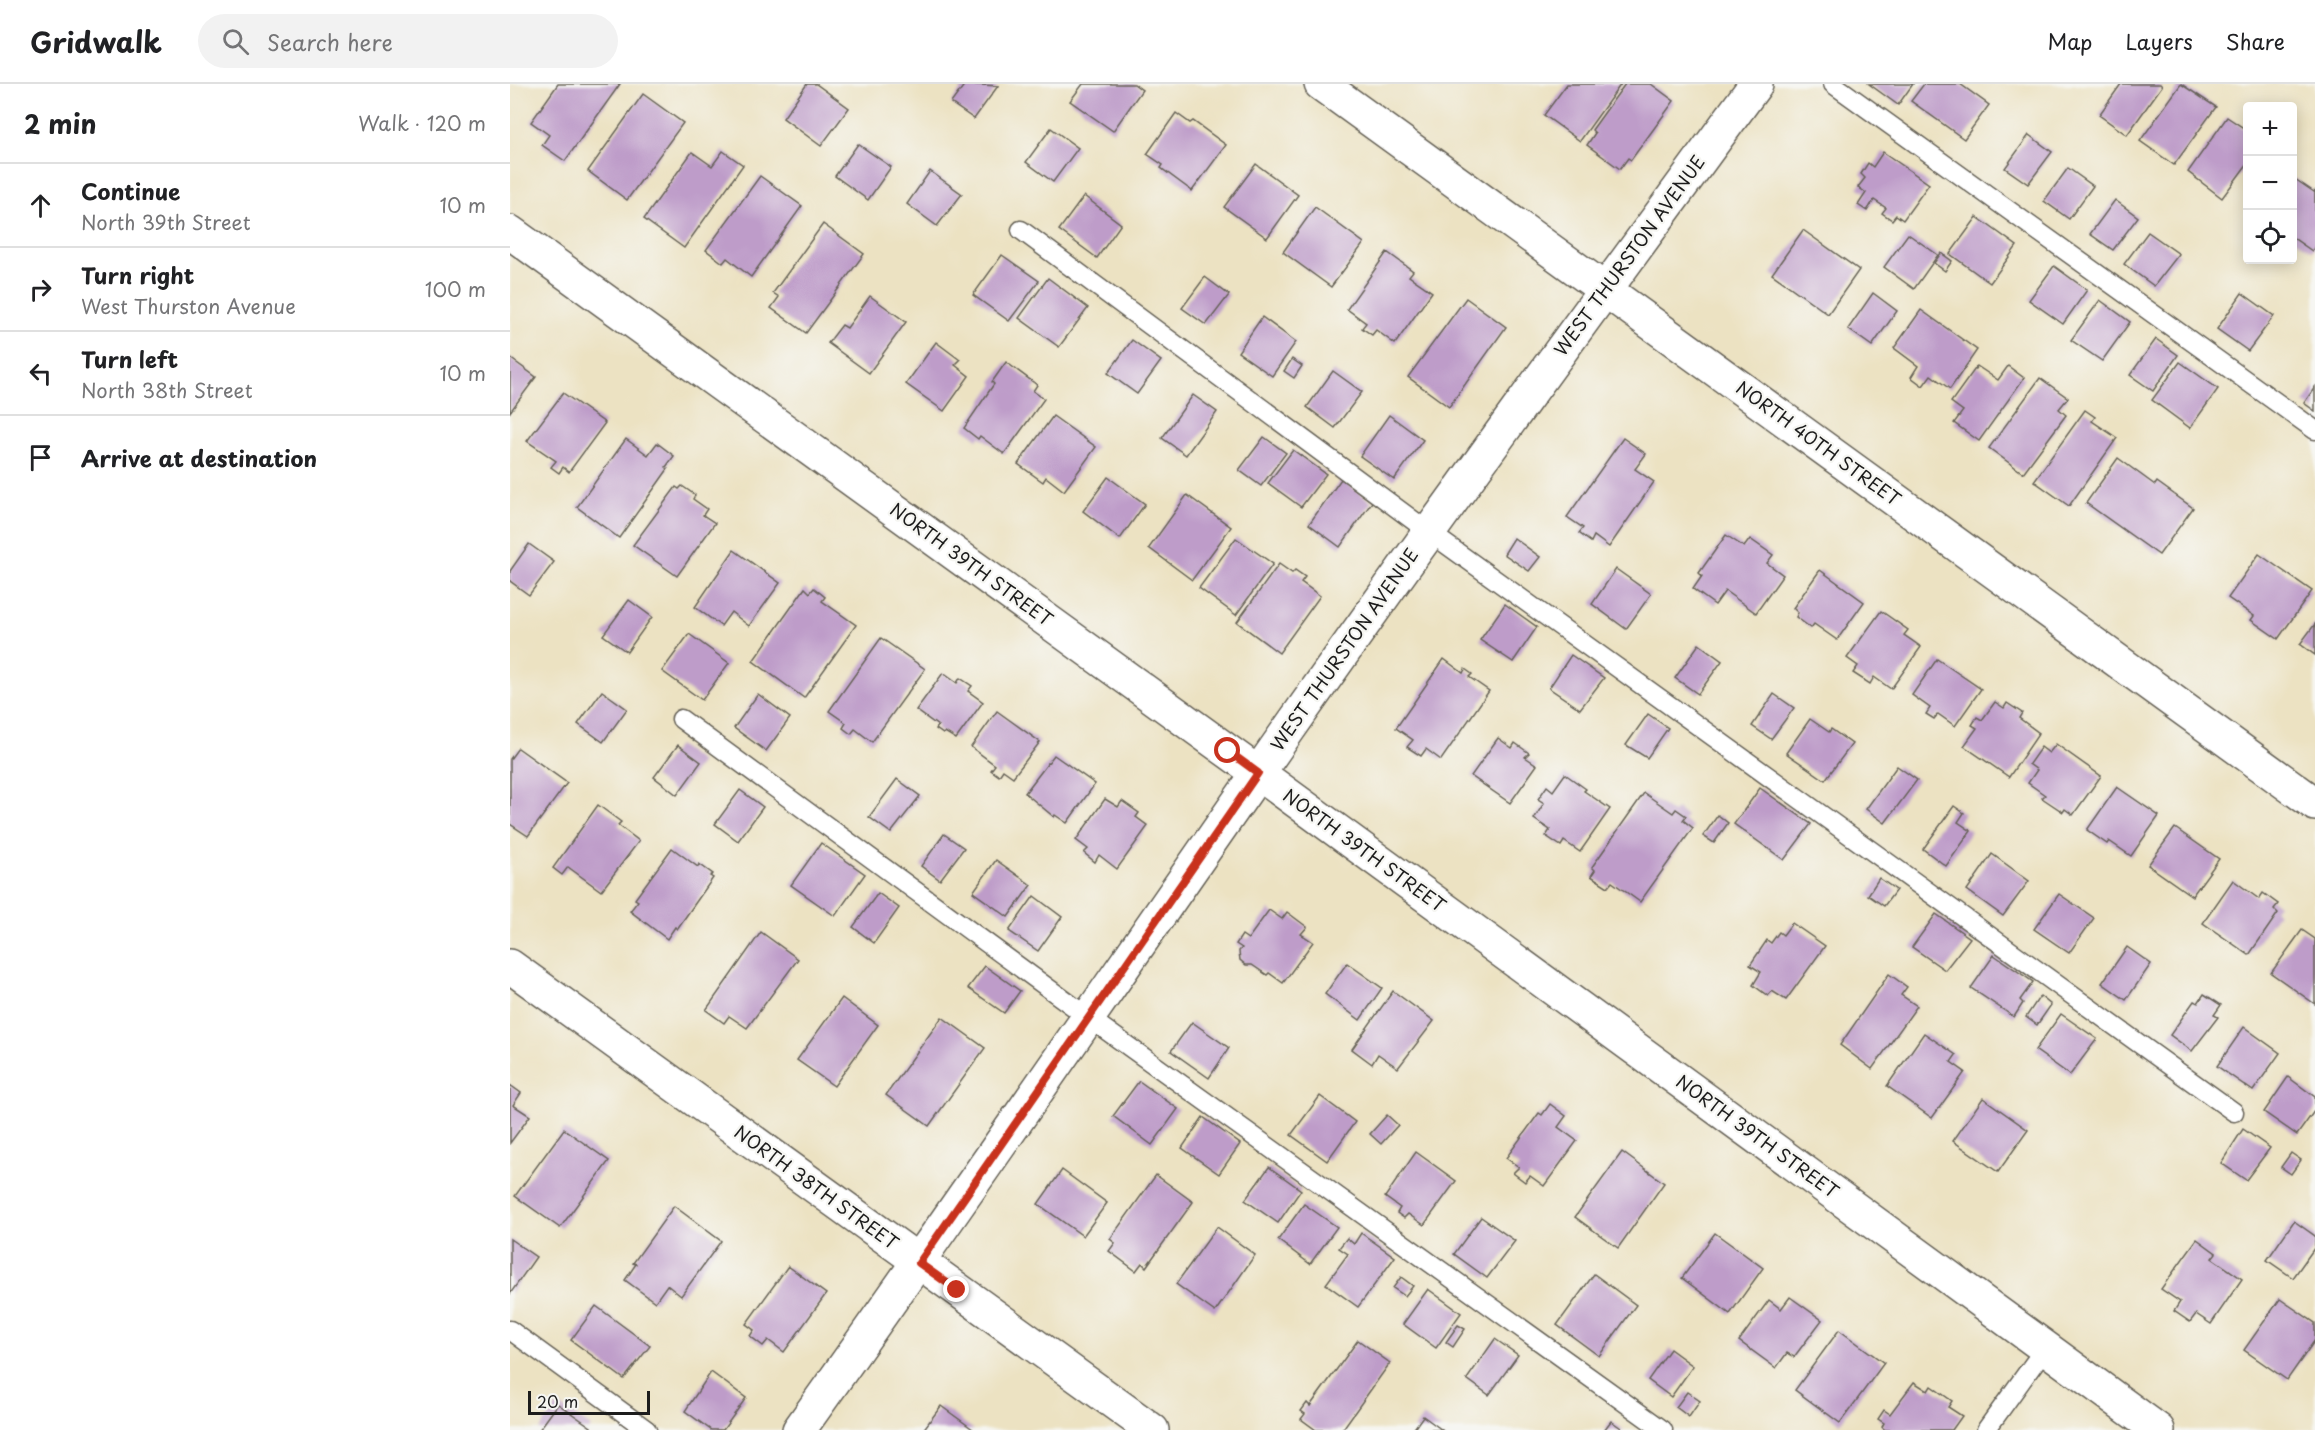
<!DOCTYPE html>
<html lang="en">
<head>
<meta charset="utf-8">
<style>
  body { margin:0; font-family:"Playpen Sans",sans-serif; background:#f2f2f2; color:#202124 }
  .controls { position:absolute; right:18px; top:18px; display:grid; overflow:hidden; border-radius:6px; box-shadow:0 3px 15px #0003 }
  .controls button { width:54px; height:54px; display:grid; place-items:center; padding:0; border:0; border-bottom:2px solid #e0e0e0; background:#fff; color:#202124; font:30px sans-serif }
  .scale { position:absolute; left:18px; bottom:15px; width:122px; box-sizing:border-box; padding-left:6px; border:3px solid #1c1c1c; border-top:0; font-size:16px; line-height:21px; white-space:nowrap; color:#1c1c1c; -webkit-text-stroke:4px #f6f6f2; paint-order:stroke }
  .stop { position:absolute; width:18px; height:18px; margin:-14px; border:4px solid #c8321e; border-radius:50%; background:#fff }
  .stop.end { background:#c8321e; border-color:#fff; box-shadow:0 2px 6px #0008 }
  .list { margin:0; padding:0; list-style:none }
  h2 { display:flex; justify-content:space-between; align-items:center; height:78px; margin:0; padding:0 24px; font-size:26px }
  h2 small { font-size:20px; font-weight:400; color:#757577 }
  .list li { display:grid; grid-template-columns:39px 1fr auto; gap:18px; align-items:center; box-sizing:border-box; height:84px; padding:0 24px; border-top:2px solid #e0e0e0 }
  .list b { display:block; font-size:22px; white-space:nowrap }
  .list p { margin:0; font-size:20px; white-space:nowrap; color:#757577 }
  .list em { font-size:20px; font-style:normal; color:#757577 }
  .icon { flex:none; width:33px; height:33px; fill:none; stroke:currentColor; stroke-width:2; stroke-linecap:round; stroke-linejoin:round }
  .map { position:relative; flex:none; width:1805px; height:1346px; overflow:hidden }
  header { display:flex; align-items:center; gap:36px; box-sizing:border-box; height:84px; padding:0 30px; background:#fff; border-bottom:2px solid #e0e0e0 }
  header strong { font-size:28px }
  nav { display:flex; gap:33px; margin-inline-start:auto; font-size:21px }
  .search { width:420px; height:54px; background:#f2f2f2; display:flex; align-items:center; gap:15px; box-sizing:border-box; padding:0 21px; border-radius:33px; color:#757577; font-size:22px }
  main { display:flex }
  aside { flex:1; background:#fff }
  .map>svg:first-child { display:block }
  .building { fill:#be9cc9 }
  .lines { fill:none; stroke-linecap:round; stroke-linejoin:round }
  .lane-casing { stroke:#656156; stroke-width:21 }
  .street-casing { stroke:#656156; stroke-width:36 }
  .lane { stroke:#fff; stroke-width:18 }
  .street { stroke:#fff; stroke-width:33 }
  .route { stroke:#c8321e; stroke-width:8 }
  .labels { text-anchor:middle; stroke-width:4.5; stroke-linejoin:round; paint-order:stroke }
  .street-label { font-size:18px; fill:#1c1c1c; stroke:#f6f6f2 }
</style>
</head>
<body>
<header>
<strong>Gridwalk</strong>
<div class="search"><svg class="icon" aria-label="search" viewBox="0 0 24 24"><circle cx="10" cy="10" r="6"/><path d="M15 15l6 6"/></svg>Search here</div>
<nav><a>Map</a><a>Layers</a><a>Share</a></nav>
</header>
<main>
<aside>
<h2>2 min<small>Walk · 120 m</small></h2>
<ul class="list">
<li><svg class="icon" aria-label="ahead" viewBox="0 0 24 24"><path d="M12 20V5M6 11l6-6 6 6"/></svg><div><b>Continue</b><p>North 39th Street</p></div><em>10 m</em></li>
<li><svg class="icon" aria-label="right" viewBox="0 0 24 24"><path d="M7 20v-9h11M14 6l5 5-5 5"/></svg><div><b>Turn right</b><p>West Thurston Avenue</p></div><em>100 m</em></li>
<li><svg class="icon" aria-label="left" viewBox="0 0 24 24"><path d="M17 20v-9H6M10 6l-5 5 5 5"/></svg><div><b>Turn left</b><p>North 38th Street</p></div><em>10 m</em></li>
<li><svg class="icon" aria-label="arrive" viewBox="0 0 24 24"><path d="M6 21V4h12l-3 4 3 4H6"/></svg><div><b>Arrive at destination</b></div></li>
</ul>
</aside>
<div class="map">
<svg width="1805" height="1346" viewBox="0 0 1805 1346">
  <rect width="100%" height="100%" fill="#f6f6f2"/>
  <filter id="ink" filterUnits="userSpaceOnUse"><feTurbulence type="fractalNoise" baseFrequency=".0167" numOctaves="2"/><feDisplacementMap in="SourceGraphic" scale="12" xChannelSelector="R" yChannelSelector="G"/><feConvolveMatrix kernelMatrix="1 2 1 2 8 2 1 2 1" color-interpolation-filters="sRGB"/></filter>
  <filter id="wash" filterUnits="userSpaceOnUse"><feTurbulence type="fractalNoise" baseFrequency=".008" numOctaves="4" result="noise"/><feDisplacementMap in="SourceGraphic" scale="24" xChannelSelector="R" yChannelSelector="G"/><feGaussianBlur stdDeviation="1.35" result="paint"/><feColorMatrix in="noise" values="0 0 0 0 0 0 0 0 0 0 0 0 0 0 0 0 0 1.4 0 .05"/><feComposite in="paint" operator="in"/></filter>
  <g filter="url(#wash)">
    <rect width="100%" height="100%" fill="#ece2c2"/>
    <g id="blocks">
      <!-- building -->
      <g class="building">
        <polygon points="48,0 110,0 55,77 32,61 39,51 21,38"/>
        <polygon points="297,0 306,0 339,24 311,62 273,34"/>
        <polygon points="455,0 488,2 464,35 441,19"/>
        <polygon points="573,0 624,0 632,6 603,47 560,17"/>
        <polygon points="1057,0 1111,0 1070,57 1034,31"/>
        <polygon points="1115,0 1141,0 1164,17 1121,76 1118,74 1110,85 1077,61 1085,49 1082,46"/>
        <polygon points="1359,0 1403,0 1388,21"/>
        <polygon points="1414,0 1450,0 1479,21 1454,55 1401,17"/>
        <polygon points="1611,0 1650,0 1652,2 1617,51 1589,31"/>
        <polygon points="1671,0 1706,23 1664,81 1630,57"/>
        <polygon points="133,10 173,39 117,116 78,87"/>
        <polygon points="666,29 680,39 683,37 716,61 682,107 651,84 653,81 637,70"/>
        <polygon points="1717,33 1738,47 1738,79 1712,114 1678,88"/>
        <polygon points="541,44 568,64 543,98 516,78"/>
        <polygon points="1519,51 1542,68 1518,100 1495,84"/>
        <polygon points="348,60 381,83 358,116 325,92"/>
        <polygon points="213,67 233,81 174,164 134,135 182,68 202,82"/>
        <polygon points="1373,68 1419,100 1393,136 1386,131 1382,136 1372,129 1376,124 1364,116 1357,127 1348,121 1356,109 1348,103 1355,94 1351,90 1358,79 1363,83"/>
        <polygon points="746,80 788,111 757,154 714,123"/>
        <polygon points="1558,84 1583,102 1559,135 1534,117"/>
        <polygon points="420,87 452,110 427,142 397,120"/>
        <polygon points="250,92 292,122 241,193 217,174 213,179 196,166"/>
        <polygon points="1782,93 1804,108 1805,106 1805,162 1802,167 1782,153"/>
        <polygon points="574,112 611,140 587,174 549,146"/>
        <polygon points="1605,116 1628,133 1603,166 1580,150"/>
        <polygon points="805,123 854,159 821,203 773,168"/>
        <polygon points="1467,133 1507,162 1480,199 1440,170"/>
        <polygon points="313,140 354,170 296,249 261,224 269,213 263,209"/>
        <polygon points="1293,146 1349,186 1318,230 1262,190"/>
        <polygon points="1638,148 1669,170 1644,202 1614,180"/>
        <polygon points="1398,150 1428,171 1404,205 1374,183"/>
        <polygon points="877,168 903,187 899,192 922,208 885,260 866,246 862,251 852,244 856,239 837,225"/>
        <polygon points="1431,169 1442,177 1435,187 1424,179"/>
        <polygon points="492,171 529,197 499,237 463,211"/>
        <polygon points="1544,182 1577,206 1553,240 1519,216"/>
        <polygon points="695,193 719,211 696,241 672,224"/>
        <polygon points="538,194 578,224 549,263 509,234"/>
        <polygon points="1363,209 1387,227 1362,262 1338,245"/>
        <polygon points="1732,209 1764,232 1738,267 1707,245"/>
        <polygon points="360,212 396,238 359,289 318,259 332,241 337,244"/>
        <polygon points="956,214 996,243 939,323 898,293"/>
        <polygon points="1590,216 1620,238 1592,277 1561,256"/>
        <polygon points="1411,226 1467,266 1440,305 1421,291 1413,302 1401,293 1408,282 1384,264"/>
        <polygon points="752,233 786,258 762,292 728,268"/>
        <polygon points="1646,255 1668,271 1643,307 1620,291"/>
        <polygon points="622,256 651,277 627,310 598,289"/>
        <polygon points="426,258 450,276 445,281 459,292 434,327 396,300"/>
        <polygon points="0,274 26,293 0,328"/>
        <polygon points="782,275 792,282 784,294 774,287"/>
        <polygon points="496,278 527,301 523,307 534,315 494,370 470,352 468,355 454,344 484,300 482,298"/>
        <polygon points="1670,278 1708,305 1680,344 1642,316"/>
        <polygon points="1467,282 1488,296 1498,282 1514,294 1469,357 1444,339 1453,327 1441,318"/>
        <polygon points="823,287 852,308 825,344 797,323"/>
        <polygon points="1530,294 1558,314 1549,325 1556,331 1513,389 1479,364"/>
        <polygon points="1805,303 1805,327 1794,319"/>
        <polygon points="53,309 95,339 59,388 53,383 49,389 41,383 46,377 17,357"/>
        <polygon points="683,311 707,328 676,371 652,354"/>
        <polygon points="1575,326 1585,333 1582,337 1607,354 1559,422 1524,397"/>
        <polygon points="879,331 913,356 884,396 850,372"/>
        <polygon points="543,332 586,363 554,407 536,393 533,398 508,380"/>
        <polygon points="754,353 776,369 751,402 729,386"/>
        <polygon points="1113,354 1136,370 1125,385 1144,398 1099,463 1084,452 1081,458 1069,449 1073,444 1057,433"/>
        <polygon points="116,355 138,371 147,359 164,372 156,383 158,385 109,454 67,423"/>
        <polygon points="783,366 816,390 791,423 758,399"/>
        <polygon points="1608,374 1645,401 1647,398 1683,424 1649,471 1576,419"/>
        <polygon points="598,393 635,420 610,455 573,427"/>
        <polygon points="831,395 862,418 830,463 799,440"/>
        <polygon points="172,402 185,411 183,415 197,425 193,431 205,439 167,492 123,461 166,403 169,405"/>
        <polygon points="677,411 721,443 682,496 639,464"/>
        <polygon points="1216,451 1234,463 1240,455 1263,471 1257,479 1273,491 1246,529 1215,507 1205,521 1183,505 1192,492 1189,489"/>
        <polygon points="726,454 763,480 726,531 689,504"/>
        <polygon points="1004,454 1030,473 1019,487 994,470"/>
        <polygon points="19,460 44,478 19,511 0,497 0,487"/>
        <polygon points="224,466 270,499 239,542 221,528 211,542 185,523"/>
        <polygon points="1749,470 1802,507 1768,555 1741,536 1744,532 1718,514"/>
        <polygon points="769,480 782,489 785,486 795,493 791,498 810,512 769,569 727,538"/>
        <polygon points="1106,485 1141,510 1116,545 1082,520"/>
        <polygon points="1310,486 1354,518 1327,556 1304,540 1301,544 1286,533 1288,529 1283,524"/>
        <polygon points="295,504 300,509 304,504 315,513 312,517 346,541 294,614 243,577"/>
        <polygon points="119,516 142,533 117,568 93,551"/>
        <polygon points="995,520 1027,543 1003,578 970,556"/>
        <polygon points="1371,527 1398,546 1394,551 1411,563 1381,605 1364,593 1360,600 1343,589 1348,582 1337,574"/>
        <polygon points="1805,540 1805,571 1790,560"/>
        <polygon points="179,550 219,579 192,616 152,587"/>
        <polygon points="371,554 415,585 362,658 345,645 341,650 333,644 336,639 319,627"/>
        <polygon points="1189,560 1212,577 1188,610 1165,594"/>
        <polygon points="1061,571 1094,594 1070,625 1039,604"/>
        <polygon points="934,575 953,589 955,585 962,590 959,593 979,607 931,676 916,665 911,672 897,663 903,656 886,644"/>
        <polygon points="1427,575 1471,605 1445,642 1428,630 1424,635 1416,630 1420,624 1402,611"/>
        <polygon points="433,589 447,599 450,594 462,602 458,607 473,618 446,655 435,648 433,650 426,645 428,642 406,626"/>
        <polygon points="92,607 117,625 93,658 68,640"/>
        <polygon points="248,610 280,634 256,667 224,644"/>
        <polygon points="1264,610 1284,624 1261,655 1242,642"/>
        <polygon points="1485,618 1494,624 1497,619 1512,629 1509,634 1529,649 1499,693 1454,662 1467,644 1462,641 1467,633 1472,636"/>
        <polygon points="487,627 530,658 503,693 493,686 489,692 481,686 485,681 461,663"/>
        <polygon points="1138,630 1158,644 1137,674 1116,661"/>
        <polygon points="1300,635 1319,648 1321,645 1342,660 1315,696 1276,669"/>
        <polygon points="988,654 1002,664 1005,659 1019,669 1015,673 1027,681 1000,719 961,692"/>
        <polygon points="1546,660 1591,692 1563,731 1555,725 1553,728 1532,714 1535,711 1518,699 1527,686 1519,680 1531,663 1539,669"/>
        <polygon points="168,661 191,678 167,711 144,693"/>
        <polygon points="8,664 57,699 18,752 0,740 0,675"/>
        <polygon points="544,671 585,700 557,739 545,731 544,733 515,709"/>
        <polygon points="1387,682 1407,696 1375,739 1356,725"/>
        <polygon points="1055,690 1076,705 1074,707 1100,725 1070,768 1054,757 1051,762 1036,752 1040,746 1024,735 1034,719 1028,715 1037,702 1043,707"/>
        <polygon points="387,695 410,712 381,749 359,733"/>
        <polygon points="1607,703 1649,732 1621,772 1599,757 1597,760 1577,746"/>
        <polygon points="1250,704 1301,740 1274,776 1224,740"/>
        <polygon points="230,706 253,723 228,757 205,740"/>
        <polygon points="1134,709 1163,729 1166,725 1176,732 1173,736 1183,744 1130,818 1102,798 1098,803 1081,792 1085,786 1082,783"/>
        <polygon points="595,715 608,723 612,717 629,729 626,733 638,742 607,785 589,771 585,778 574,769 578,765 566,756"/>
        <polygon points="88,721 111,738 108,741 129,757 91,807 58,783 52,791 43,784"/>
        <polygon points="1444,722 1454,729 1448,738 1461,747 1436,782 1413,765"/>
        <polygon points="1208,731 1218,739 1204,759 1193,752"/>
        <polygon points="1665,744 1709,775 1682,812 1638,781"/>
        <polygon points="434,750 454,764 430,796 411,782"/>
        <polygon points="311,759 355,790 325,832 281,801"/>
        <polygon points="162,764 188,783 189,780 203,790 200,792 203,794 167,845 165,843 157,855 120,827 128,817 125,815"/>
        <polygon points="1482,770 1519,797 1493,832 1457,806"/>
        <polygon points="486,776 521,801 498,833 463,808"/>
        <polygon points="1369,794 1386,806 1374,822 1358,811"/>
        <polygon points="1723,796 1749,815 1753,809 1768,820 1764,825 1768,829 1739,871 1693,839"/>
        <polygon points="368,809 389,824 364,859 343,843"/>
        <polygon points="1549,810 1584,834 1559,869 1524,845"/>
        <polygon points="524,812 552,833 528,867 499,847"/>
        <polygon points="759,826 772,835 777,828 797,843 791,850 803,858 773,899 759,889 757,891 742,881 736,881 730,876 729,867 732,864 726,860 732,851 738,855"/>
        <polygon points="1426,830 1460,854 1435,886 1402,863"/>
        <polygon points="1282,839 1315,862 1276,916 1262,907 1258,912 1243,901 1251,888 1240,881 1257,856 1261,859 1269,848 1273,851"/>
        <polygon points="1792,846 1805,855 1805,920 1761,889"/>
        <polygon points="251,848 288,875 237,944 219,932 214,939 196,926"/>
        <polygon points="1617,863 1641,880 1616,916 1592,899"/>
        <polygon points="1484,871 1523,898 1510,916 1513,919 1504,933 1461,904"/>
        <polygon points="837,879 872,904 850,936 815,910"/>
        <polygon points="475,882 510,907 494,929 458,904"/>
        <polygon points="1379,890 1397,903 1391,911 1407,922 1362,985 1330,961"/>
        <polygon points="883,907 924,937 888,984 868,970 862,980 842,965"/>
        <polygon points="1694,910 1711,921 1704,931 1708,933 1682,967 1660,951 1684,917 1688,919"/>
        <polygon points="1530,912 1541,921 1527,941 1516,933"/>
        <polygon points="332,914 368,941 324,1002 287,976"/>
        <polygon points="1551,930 1587,955 1560,991 1525,966"/>
        <polygon points="432,933 475,964 419,1042 376,1011"/>
        <polygon points="682,938 719,964 699,994 661,967"/>
        <polygon points="1734,943 1770,969 1743,1007 1707,982"/>
        <polygon points="1414,949 1446,971 1441,978 1455,988 1422,1034 1377,1002"/>
        <polygon points="1778,993 1805,1013 1805,1026 1787,1051 1754,1028"/>
        <polygon points="629,997 668,1025 642,1061 603,1032"/>
        <polygon points="0,1001 11,1009 3,1021 20,1032 0,1059"/>
        <polygon points="810,1012 845,1038 817,1077 781,1051"/>
        <polygon points="1473,1014 1518,1046 1488,1088 1443,1057"/>
        <polygon points="1040,1020 1056,1032 1048,1043 1067,1057 1034,1102 1020,1092 1015,1098 1003,1089 1009,1083 996,1074 1029,1029 1032,1031"/>
        <polygon points="877,1031 888,1041 871,1060 860,1050"/>
        <polygon points="693,1033 730,1060 709,1090 672,1064"/>
        <polygon points="54,1045 99,1077 50,1144 5,1112"/>
        <polygon points="1733,1045 1760,1064 1736,1096 1711,1079"/>
        <polygon points="906,1068 946,1097 914,1141 898,1130 894,1134 887,1129 890,1124 875,1113"/>
        <polygon points="1112,1068 1154,1099 1108,1164 1065,1133"/>
        <polygon points="1781,1069 1791,1076 1781,1090 1771,1083"/>
        <polygon points="759,1083 791,1106 768,1139 735,1116"/>
        <polygon points="552,1086 597,1119 573,1152 528,1120"/>
        <polygon points="646,1091 683,1118 636,1183 632,1179 626,1187 599,1167 605,1159 600,1155"/>
        <polygon points="794,1120 827,1143 800,1180 768,1156"/>
        <polygon points="164,1122 211,1157 171,1212 157,1201 145,1218 115,1196 126,1180 123,1179"/>
        <polygon points="971,1133 1005,1157 977,1194 944,1170"/>
        <polygon points="1784,1137 1805,1152 1805,1163 1783,1194 1757,1176"/>
        <polygon points="707,1143 745,1171 705,1228 666,1200"/>
        <polygon points="851,1149 885,1173 848,1223 816,1200 838,1170 829,1164 837,1154 844,1160"/>
        <polygon points="1205,1149 1253,1184 1220,1230 1172,1194"/>
        <polygon points="0,1155 26,1173 0,1210"/>
        <polygon points="1687,1155 1706,1169 1702,1174 1732,1195 1701,1240 1686,1230 1680,1238 1664,1227 1670,1218 1651,1205"/>
        <polygon points="278,1182 316,1210 274,1268 258,1256 253,1262 240,1252 244,1246 236,1240"/>
        <polygon points="1084,1190 1126,1221 1089,1272 1047,1241"/>
        <polygon points="891,1193 903,1202 895,1212 883,1204"/>
        <polygon points="918,1205 951,1229 926,1264 893,1240"/>
        <polygon points="1280,1213 1312,1236 1284,1273 1277,1269 1266,1284 1229,1257 1259,1216 1271,1225"/>
        <polygon points="1770,1215 1805,1239 1805,1256 1777,1296 1734,1266"/>
        <polygon points="86,1222 140,1262 114,1295 61,1256"/>
        <polygon points="948,1241 955,1245 943,1263 936,1258"/>
        <polygon points="1329,1246 1374,1279 1330,1339 1285,1306"/>
        <polygon points="985,1255 1008,1271 979,1311 957,1295"/>
        <polygon points="848,1256 880,1279 832,1346 806,1346 791,1335 795,1330 791,1327 797,1319 800,1322"/>
        <polygon points="1160,1265 1183,1282 1161,1313 1138,1296"/>
        <polygon points="201,1288 236,1314 213,1346 201,1346 175,1327"/>
        <polygon points="1404,1298 1418,1307 1421,1302 1442,1317 1438,1323 1452,1332 1442,1346 1375,1346 1372,1343 1374,1339 1368,1335 1374,1326 1380,1330"/>
        <polygon points="1177,1308 1190,1317 1179,1333 1166,1323"/>
        <polygon points="48,1320 81,1343 79,1346 29,1346"/>
        <polygon points="431,1322 464,1346 413,1346"/>
        <polygon points="913,1332 932,1346 903,1346"/>
        <polygon points="1101,1337 1114,1346 1094,1346"/>
      </g>
    </g>
  </g>
  <g filter="url(#ink)">
    <use href="#blocks" fill-opacity="0" stroke="#656156" stroke-width="1.5"/>
    <g class="lines">
      <!-- lane casing -->
      <g class="lane-casing">
        <g id="lane">
          <polyline points="1323,0 1805,346"/>
          <polyline points="511,146 919,448 1724,1028"/>
          <polyline points="171,635 579,934 1153,1346"/>
          <polyline points="0,1246 137,1346"/>
          <polyline points="1476,1346 1535,1264"/>
        </g>
      </g>
      <!-- street casing -->
      <g class="street-casing">
        <g id="street">
          <polyline points="811,0 1805,720"/>
          <polyline points="0,148 748,689 1648,1346"/>
          <polyline points="0,882 642,1346"/>
          <path d="M289 1346C455 1114 615 879 779 645 932 428 1089 214 1246 0"/>
        </g>
      </g>
      <!-- lane -->
      <use href="#lane" class="lane"/>
      <!-- street -->
      <use href="#street" class="street"/>
    </g>
  </g>
  <g class="lines" filter="url(#ink)">
    <!-- route -->
    <polyline class="route" points="447,1206 409,1179 748,689 718,667"/>
  </g>
  <g class="labels">
    <!-- street labels -->
    <g class="street-label">
      <text transform="translate(1120 172) rotate(-54)" y="6">WEST THURSTON AVENUE</text>
      <text transform="translate(1308 360) rotate(36)" y="6">NORTH 40TH STREET</text>
      <text transform="translate(461 481) rotate(36)" y="6">NORTH 39TH STREET</text>
      <text transform="translate(835 566) rotate(-55)" y="6">WEST THURSTON AVENUE</text>
      <text transform="translate(854 767) rotate(36)" y="6">NORTH 39TH STREET</text>
      <text transform="translate(1247 1053) rotate(36)" y="6">NORTH 39TH STREET</text>
      <text transform="translate(306 1104) rotate(36)" y="6">NORTH 38TH STREET</text>
    </g>
  </g>
</svg>
<div class="controls">
<button>+</button>
<button>−</button>
<button><svg class="icon" aria-label="locate" viewBox="0 0 24 24"><circle cx="12" cy="12" r="6"/><path d="M12 2v4M12 18v4M2 12h4M18 12h4"/></svg></button>
</div>
<div class="scale">20 m</div>
<div class="stop" style="left:718px;top:667px"></div>
<div class="stop end" style="left:447px;top:1206px"></div>
</div>
</main>
</body>
</html>
